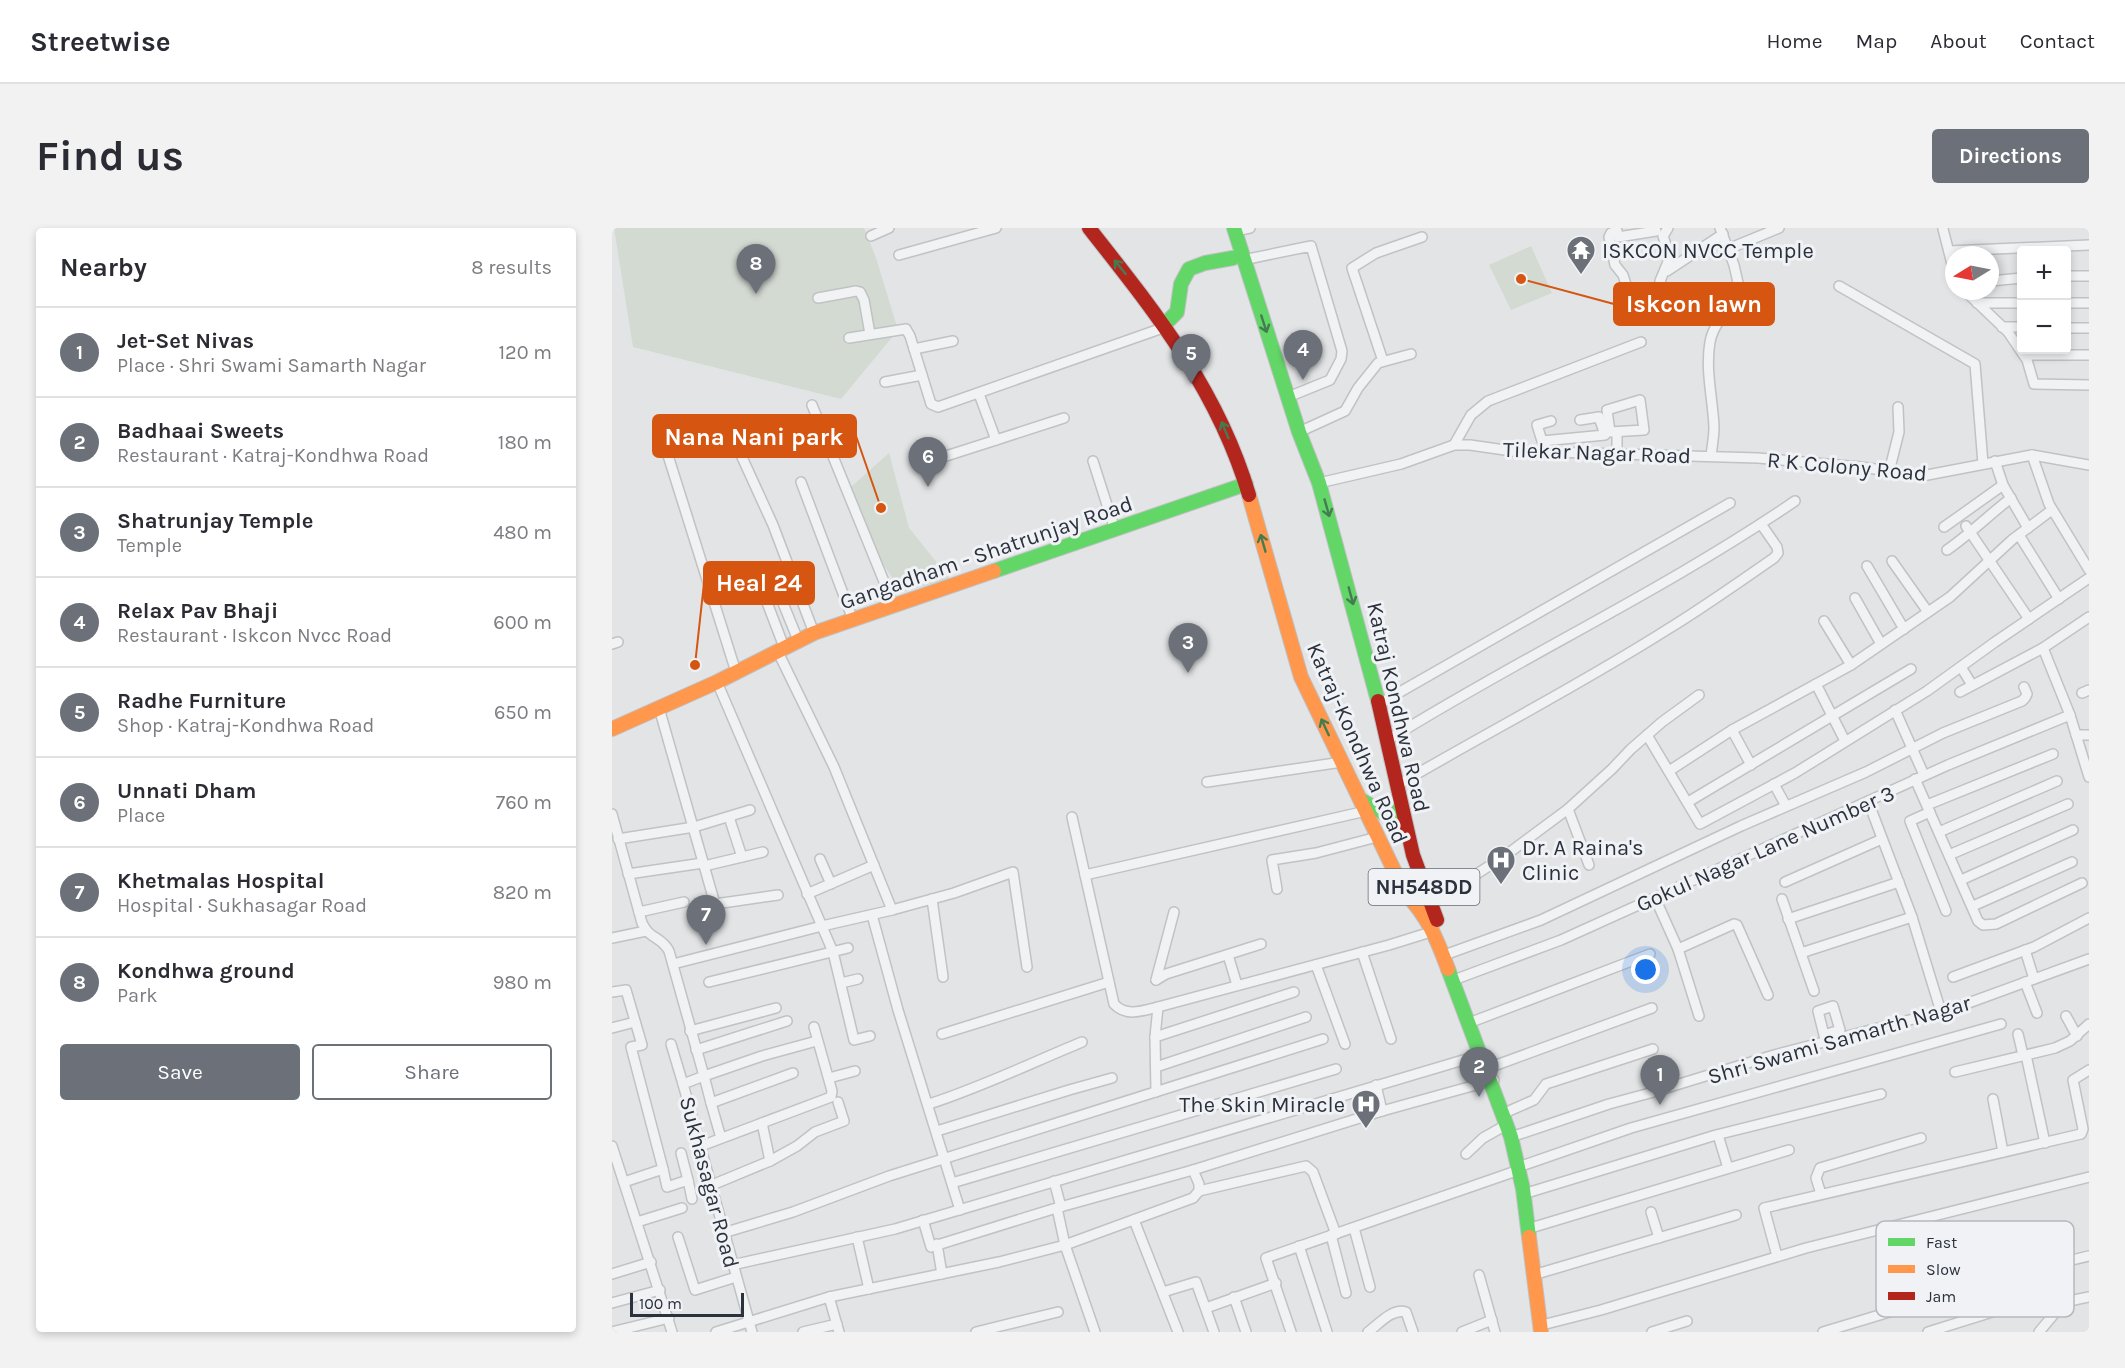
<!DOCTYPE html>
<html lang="en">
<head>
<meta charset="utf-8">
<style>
  body { margin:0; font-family:Karla,sans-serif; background:#f2f2f3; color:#2b2b33 }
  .controls { position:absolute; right:18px; top:18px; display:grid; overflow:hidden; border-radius:6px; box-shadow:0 3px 9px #0003 }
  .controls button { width:54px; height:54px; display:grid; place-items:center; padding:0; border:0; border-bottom:2px solid #e1e1e2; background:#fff; color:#2b2b33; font:30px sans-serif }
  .compass { position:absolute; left:1333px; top:18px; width:54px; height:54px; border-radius:50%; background:#fff; box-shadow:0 3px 9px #0003; rotate:260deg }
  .scale { position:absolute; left:18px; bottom:15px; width:114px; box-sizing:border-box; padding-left:6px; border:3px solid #2b323e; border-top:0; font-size:16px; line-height:21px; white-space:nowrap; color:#2b323e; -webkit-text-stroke:4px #f0f2f5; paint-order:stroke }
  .you { position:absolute; left:1034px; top:742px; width:21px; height:21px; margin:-15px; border:4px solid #fff; border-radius:50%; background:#1a73e8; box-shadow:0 0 0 9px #1a73e833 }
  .badge { display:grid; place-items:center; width:39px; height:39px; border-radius:50%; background:#6b7079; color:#fff; font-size:20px; font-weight:700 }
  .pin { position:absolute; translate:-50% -50px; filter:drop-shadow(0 2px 3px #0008) }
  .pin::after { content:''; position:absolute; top:32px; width:21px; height:18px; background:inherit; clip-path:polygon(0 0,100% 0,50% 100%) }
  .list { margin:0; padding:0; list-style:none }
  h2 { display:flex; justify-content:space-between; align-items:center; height:78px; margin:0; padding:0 24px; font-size:26px }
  h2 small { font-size:20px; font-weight:400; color:#7c7c81 }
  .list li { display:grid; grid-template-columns:39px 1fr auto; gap:18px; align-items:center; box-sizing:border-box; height:90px; padding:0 24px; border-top:2px solid #e1e1e2 }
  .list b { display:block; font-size:22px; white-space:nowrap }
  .list p { margin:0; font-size:20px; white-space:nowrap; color:#7c7c81 }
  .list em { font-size:20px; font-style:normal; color:#7c7c81 }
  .actions { display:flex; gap:12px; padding:18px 24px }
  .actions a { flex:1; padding:14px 0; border:2px solid #6b7079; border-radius:6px; text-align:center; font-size:21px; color:#6b7079 }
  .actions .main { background:#6b7079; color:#fff }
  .map { position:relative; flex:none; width:1477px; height:1104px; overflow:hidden; border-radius:6px }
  header { display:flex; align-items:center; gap:36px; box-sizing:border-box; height:84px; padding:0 30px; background:#fff; border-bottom:2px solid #e1e1e2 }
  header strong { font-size:28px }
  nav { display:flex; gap:33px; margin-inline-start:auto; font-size:21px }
  .intro { display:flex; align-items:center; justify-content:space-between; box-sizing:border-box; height:144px; padding:0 36px }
  h1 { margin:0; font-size:42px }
  .button { padding:15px 27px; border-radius:6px; background:#6b7079; color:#fff; font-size:21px; font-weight:700 }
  main { display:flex; gap:36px; padding:0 36px }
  aside { flex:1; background:#fff; border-radius:6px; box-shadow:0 3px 9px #0003 }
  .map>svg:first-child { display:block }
  .green { fill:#d3dad2 }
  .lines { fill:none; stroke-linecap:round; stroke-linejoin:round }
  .street-casing { stroke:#c0c2c4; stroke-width:12 }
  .fast-casing { stroke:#bfc1c3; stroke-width:16 }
  .slow-casing { stroke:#bfc1c3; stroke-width:16 }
  .jam-casing { stroke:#bfc1c3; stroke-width:16 }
  .street { stroke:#f1f2f4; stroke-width:9 }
  .fast { stroke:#63d668; stroke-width:14 }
  .slow { stroke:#ff974d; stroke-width:14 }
  .jam { stroke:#b3261e; stroke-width:14 }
  .oneway { stroke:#447c51 }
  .labels { text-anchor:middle; stroke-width:6; stroke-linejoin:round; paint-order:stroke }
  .shield { fill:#f0f2f5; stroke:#666c75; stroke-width:1.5 }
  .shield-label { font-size:21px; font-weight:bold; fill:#2b323e }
  .poi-label { font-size:22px; fill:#2b323e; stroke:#f0f2f5; text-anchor:start }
  .street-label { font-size:22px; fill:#2b323e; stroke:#f0f2f5 }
  .key { fill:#f0f2f5; stroke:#b5b8be; stroke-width:1.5 }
  .key-label { font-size:16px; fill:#2b323e }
  .leader { fill:none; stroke:#d55511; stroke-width:2 }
  .callout-dot { fill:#d55511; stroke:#f0f2f5; stroke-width:2 }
  .callout { fill:#d55511; stroke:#d55511; stroke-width:2 }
  .callout-label { font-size:24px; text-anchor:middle; font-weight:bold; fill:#fff }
</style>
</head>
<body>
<header>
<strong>Streetwise</strong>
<nav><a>Home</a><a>Map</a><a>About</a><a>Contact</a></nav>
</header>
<div class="intro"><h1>Find us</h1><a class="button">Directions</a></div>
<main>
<aside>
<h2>Nearby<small>8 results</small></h2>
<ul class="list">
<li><span class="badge">1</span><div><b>Jet-Set Nivas</b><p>Place · Shri Swami Samarth Nagar</p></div><em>120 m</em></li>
<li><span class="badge">2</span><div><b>Badhaai Sweets</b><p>Restaurant · Katraj-Kondhwa Road</p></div><em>180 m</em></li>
<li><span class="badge">3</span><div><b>Shatrunjay Temple</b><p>Temple</p></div><em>480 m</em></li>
<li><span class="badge">4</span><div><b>Relax Pav Bhaji</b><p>Restaurant · Iskcon Nvcc Road</p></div><em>600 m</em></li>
<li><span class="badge">5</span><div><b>Radhe Furniture</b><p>Shop · Katraj-Kondhwa Road</p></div><em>650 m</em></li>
<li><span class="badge">6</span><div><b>Unnati Dham</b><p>Place</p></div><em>760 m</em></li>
<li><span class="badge">7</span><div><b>Khetmalas Hospital</b><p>Hospital · Sukhasagar Road</p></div><em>820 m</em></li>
<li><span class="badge">8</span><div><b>Kondhwa ground</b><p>Park</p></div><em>980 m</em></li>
</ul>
<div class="actions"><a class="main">Save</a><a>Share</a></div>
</aside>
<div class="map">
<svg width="1477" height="1104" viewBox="0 0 1477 1104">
  <rect width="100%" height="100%" fill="#e2e4e6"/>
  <!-- green -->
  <g class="green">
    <polygon points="2,0 252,0 264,30 286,102 229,171 21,119"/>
    <polygon points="919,18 940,65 899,82 877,37"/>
    <polygon points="277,225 297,300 338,351 290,364 258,317 239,259"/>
  </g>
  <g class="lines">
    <!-- street casing -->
    <g class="street-casing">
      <g id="street">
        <polyline points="1004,0 1006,9 1044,3 1043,0"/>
        <polyline points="1331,1 1342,44"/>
        <polyline points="623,3 638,0"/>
        <polyline points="1005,3 999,5 997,9 1003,37 1011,47 1018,69 1023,74 1032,78 1050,69 1053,65 1048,53 1058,29 1051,8 1056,0"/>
        <polyline points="259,8 277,0"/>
        <polyline points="1116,21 1167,0"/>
        <polyline points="1337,23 1477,17"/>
        <polyline points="287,27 384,0"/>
        <polyline points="631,32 699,18 730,123 729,131 718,152 676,169"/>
        <polyline points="1055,43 1111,6"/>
        <polyline points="1454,48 1477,48"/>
        <polyline points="1378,53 1410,50"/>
        <polyline points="1227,58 1363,136 1371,236"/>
        <polyline points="1353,63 1396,104 1415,132 1422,156 1477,157"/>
        <polyline points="206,70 244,63 248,64 252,72 258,106"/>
        <polyline points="1365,75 1410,75"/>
        <polyline points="1454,75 1477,75"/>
        <polyline points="1390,99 1410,99"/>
        <polyline points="1454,100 1477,100"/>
        <polyline points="237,110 294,101 298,108 319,176 326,179 545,102 552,97"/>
        <polyline points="302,121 341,113"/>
        <polyline points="1412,127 1477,127"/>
        <polyline points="771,133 740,40 764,25 810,9"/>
        <polyline points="273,154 310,147"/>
        <polyline points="367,166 384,212 452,190"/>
        <polygon points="1028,172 1032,202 998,204 995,182"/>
        <polyline points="200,177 282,378"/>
        <polyline points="939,193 925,197 930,213 993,207 987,189 968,192"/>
        <polyline points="48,202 124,444"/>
        <polyline points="687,204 733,183 746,160 766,135 799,126"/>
        <polyline points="124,216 161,297 202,405"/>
        <polyline points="842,217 859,187 876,173 1029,114"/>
        <polyline points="1005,227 1005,204"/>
        <polyline points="1420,227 1437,276 1477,342"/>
        <path d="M1099 228C1100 218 1102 209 1102 199 1101 172 1093 142 1098 114 1101 97 1116 80 1129 68L1122 37 1108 0"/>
        <polyline points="331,229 384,212"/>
        <polyline points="481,233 503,302"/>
        <polyline points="1277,244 1287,204 1286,179"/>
        <polyline points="189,254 241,392"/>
        <polyline points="707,255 789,236 842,217 858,217 900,223 1146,230 1249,239 1310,248 1420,227 1477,237"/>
        <polyline points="1391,257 1416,300"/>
        <polyline points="1354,298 1417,391"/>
        <polyline points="1332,299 1391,257 1383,233"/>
        <polyline points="1407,307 1447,371"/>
        <path d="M1335 322C1358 306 1377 287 1399 270"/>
        <polyline points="1280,333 1316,384"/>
        <polyline points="1255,338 1292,401"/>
        <polyline points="164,358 186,412"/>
        <polyline points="151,364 172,419"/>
        <polyline points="1243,370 1269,416"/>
        <polyline points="1477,389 1431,420 1458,487 1477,549"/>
        <polyline points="1212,393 1239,437"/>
        <polyline points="0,416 6,414"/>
        <polyline points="165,422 222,539 280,682"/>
        <polyline points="1349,439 1360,457"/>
        <polyline points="105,454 221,724 242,812 258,808"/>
        <polyline points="1204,456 1233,513"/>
        <polyline points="1348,464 1431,420"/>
        <polyline points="1470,465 1477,462"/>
        <polyline points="767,476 1118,275"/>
        <polyline points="47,480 103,676 166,667"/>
        <polyline points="1283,482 1312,547"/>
        <polyline points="1120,502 1139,537"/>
        <polyline points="1035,507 1088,596 1183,545 1315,463 1383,414 1477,350"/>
        <polyline points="1464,507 1477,507"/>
        <path d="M776 512C909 429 1053 362 1183 273"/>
        <polyline points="1057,543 1120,502 1239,437 1338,369 1401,311 1440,282"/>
        <polyline points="1303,551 1366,693 1371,697 1384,696 1470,655"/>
        <polyline points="595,554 730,534"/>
        <polyline points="1162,556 1174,578"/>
        <path d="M784 558C874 505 968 457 1056 401 1092 379 1127 354 1162 330L1166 325 1165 319 1149 296"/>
        <polyline points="1256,573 1300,689 1329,784"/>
        <polyline points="1076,574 1299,441"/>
        <polyline points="1315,577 1441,526"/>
        <polyline points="956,581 977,637"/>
        <polyline points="1318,584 1298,593 1334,683"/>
        <path d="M0 586 30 695C38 712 49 708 57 723L92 848 71 856 140 1104"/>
        <polyline points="117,589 130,629"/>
        <path d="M460 589 502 776C514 789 530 783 546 779"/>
        <polyline points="1327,604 1445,553"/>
        <polyline points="6,611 82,599 138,582"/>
        <polyline points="1337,627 1456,576"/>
        <polyline points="208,631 219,656"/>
        <polyline points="92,638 151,624"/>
        <polyline points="16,646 91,635"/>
        <polyline points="473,647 754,583"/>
        <polyline points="1349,652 1461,602"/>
        <polyline points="1173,654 1270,611"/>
        <polyline points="665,661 660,632 704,625 765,609"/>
        <polyline points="195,666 262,637"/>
        <polyline points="1043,670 1066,721 1087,788"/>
        <polyline points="320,671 331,749"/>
        <polyline points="1170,671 1202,763"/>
        <polyline points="817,677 894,627 956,581 1000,541 1019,521 1050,494 1087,467"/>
        <polyline points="1361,678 1460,634"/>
        <polyline points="27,684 72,674"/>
        <polyline points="260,687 286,782 348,982"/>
        <polyline points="1176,691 1287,654"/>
        <polyline points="0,710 34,703"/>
        <polyline points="1066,721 1122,696 1125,697 1156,767"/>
        <polyline points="1413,722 1422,751"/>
        <polyline points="750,724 779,811"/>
        <polyline points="838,725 929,692 1129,598 1254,544 1331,505 1410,473 1413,470 1415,466 1412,459"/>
        <polyline points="1189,725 1300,689"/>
        <polyline points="616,727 625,757"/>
        <polyline points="61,736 210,698 280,682 342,665 401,644 415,739"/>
        <polyline points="704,737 733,816"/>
        <polyline points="1341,749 1422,719 1477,690"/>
        <polyline points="847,750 949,712 1336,537 1458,487"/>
        <polyline points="544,752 554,746 649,716"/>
        <polyline points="544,752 562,684"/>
        <polyline points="97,754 236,720"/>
        <polyline points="1413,754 1425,785"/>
        <polyline points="229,755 246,751"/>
        <polyline points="0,764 14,762 30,817 19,819 51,941 12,954"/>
        <polyline points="1454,788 1465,808"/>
        <polyline points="862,793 1038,726"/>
        <polyline points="0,800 23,794"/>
        <polyline points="78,803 164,780"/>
        <polyline points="330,806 497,754"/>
        <polyline points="1406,806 1411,827"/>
        <polyline points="1212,807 1228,802 1221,778 1206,783 1212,807 1214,814"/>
        <polyline points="543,809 546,779 777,717 822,703"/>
        <polyline points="59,816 71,856"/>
        <polyline points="84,822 175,793"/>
        <polyline points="1414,827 1433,915"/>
        <polyline points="544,839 694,789"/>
        <polyline points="879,839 1040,780"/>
        <polyline points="1343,844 1443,820 1458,813 1477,796"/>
        <polyline points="181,845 99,875 92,848 150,828 201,814"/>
        <polyline points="217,850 243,843"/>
        <polyline points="764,857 770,883"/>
        <polyline points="544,864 543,809 682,764"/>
        <polyline points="1381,871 1391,924"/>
        <polyline points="99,875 109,910"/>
        <path d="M317 876C370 859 419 835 470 814"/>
        <polyline points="897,883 922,872 934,856 1041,821"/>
        <polyline points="325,903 457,862 500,850"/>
        <polyline points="905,907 997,876 1038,865 1162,827 1340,781 1477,731"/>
        <polyline points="1106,907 1116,940"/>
        <polyline points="0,918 60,1104"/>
        <polyline points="89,918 150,895"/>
        <polyline points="69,925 76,952"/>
        <polyline points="854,926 871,910 894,897"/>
        <polyline points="158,933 185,918 203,904 232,893 226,874"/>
        <polyline points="912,937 1019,900 1389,796"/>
        <polyline points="51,941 55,959 76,952 80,971"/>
        <polyline points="442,953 449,979"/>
        <polyline points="340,955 724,841"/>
        <polyline points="100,957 158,933 150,895 219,869 220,863 202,799"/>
        <polyline points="587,963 694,938 701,944 724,1006"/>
        <polyline points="918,964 1104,907 1269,866"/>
        <polyline points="1209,966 1204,950 1208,940 1309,910"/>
        <polyline points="445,980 453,1017 483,1104"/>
        <polyline points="1039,984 1047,1010"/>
        <polyline points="311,992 319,1019 441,981 581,942 770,883 882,852"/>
        <polyline points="522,992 566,1104"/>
        <polyline points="25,994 70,980"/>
        <polyline points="922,999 1177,922"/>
        <polyline points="742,1000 758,1059"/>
        <polyline points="111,1005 181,984 277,948 711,811"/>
        <polyline points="719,1007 734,1065"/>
        <polyline points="66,1009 83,1062 124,1049"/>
        <polyline points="245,1009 257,1061"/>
        <polyline points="325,1016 330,1046"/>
        <polyline points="687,1018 715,1104"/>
        <polyline points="1165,1028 1152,980 1469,906 1471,901 1461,852 1477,842"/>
        <polyline points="120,1037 283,1001 868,827"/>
        <polyline points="928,1045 1124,987"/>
        <polyline points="0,1046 39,1034"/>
        <polyline points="867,1047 883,1104"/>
        <polyline points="551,1064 584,1054 602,1104"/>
        <polyline points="217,1069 227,1104"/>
        <polyline points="622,1069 634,1104"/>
        <polyline points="0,1075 48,1062"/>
        <polyline points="594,1080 664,1055"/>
        <polyline points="934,1096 989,1082 1194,1020 1477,949"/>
        <polyline points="0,1104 57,1090"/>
        <polyline points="104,1104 217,1069 387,1034 453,1017 581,970 587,963 587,956 581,942"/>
        <polyline points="191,1104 225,1096"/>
        <polyline points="364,1104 446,1084"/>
        <polyline points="679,1104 654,1030 907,942"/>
        <path d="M756 1104C767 1096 780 1080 794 1084L801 1104"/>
        <polyline points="850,1104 880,1092"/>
        <polyline points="1040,1104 1075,1093"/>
        <polyline points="1211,1104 1417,1042 1477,1028"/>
        <polyline points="1316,1104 1438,1066 1441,1066 1448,1079"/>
        <polyline points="1427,1104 1448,1079 1462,1072 1477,1069"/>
      </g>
    </g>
    <!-- fast casing -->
    <g class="fast-casing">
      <g id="fast">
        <polyline points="622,0 687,204 707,255 766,473"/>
        <polyline points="552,97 565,84 569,56 577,41 593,35 621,30"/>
        <polyline points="382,343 634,256"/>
        <polyline points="751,573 773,586 791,583"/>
        <polyline points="836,741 899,909 911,961 917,1009"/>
      </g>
    </g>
    <!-- slow casing -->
    <g class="slow-casing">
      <g id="slow">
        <path d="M637 267 689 449 793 665C815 687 825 711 836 741"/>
        <polyline points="0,501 105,454 202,405 382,343"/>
        <polyline points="917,1009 929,1104"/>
      </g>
    </g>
    <!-- jam casing -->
    <g class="jam-casing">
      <g id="jam">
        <path d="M477 0C544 85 606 162 637 267"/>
        <polyline points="766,473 801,627 825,692"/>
      </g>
    </g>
    <!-- street -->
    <use href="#street" class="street"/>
    <!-- fast -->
    <use href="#fast" class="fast"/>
    <!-- slow -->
    <use href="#slow" class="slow"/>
    <!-- jam -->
    <use href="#jam" class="jam"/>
  </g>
  <!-- one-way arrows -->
  <defs><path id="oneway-shaft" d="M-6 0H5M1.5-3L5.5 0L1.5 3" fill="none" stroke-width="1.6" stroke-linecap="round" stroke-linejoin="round" transform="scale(1.5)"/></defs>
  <g class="oneway">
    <use href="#oneway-shaft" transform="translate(508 39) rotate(-129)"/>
    <use href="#oneway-shaft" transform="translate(652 96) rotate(72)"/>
    <use href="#oneway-shaft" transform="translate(613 202) rotate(-113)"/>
    <use href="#oneway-shaft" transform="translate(715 280) rotate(74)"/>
    <use href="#oneway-shaft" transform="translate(651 315) rotate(-106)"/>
    <use href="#oneway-shaft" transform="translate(739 368) rotate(75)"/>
    <use href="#oneway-shaft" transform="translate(713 499) rotate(-115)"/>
  </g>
  <!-- icons -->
  <defs>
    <g id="temple-pin" transform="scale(1.5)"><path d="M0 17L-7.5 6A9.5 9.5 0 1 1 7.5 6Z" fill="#6b7079" stroke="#f0f2f5"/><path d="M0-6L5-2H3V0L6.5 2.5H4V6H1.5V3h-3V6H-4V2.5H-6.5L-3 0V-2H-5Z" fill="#fff"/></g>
    <g id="hospital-pin" transform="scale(1.5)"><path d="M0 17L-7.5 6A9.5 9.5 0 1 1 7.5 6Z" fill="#6b7079" stroke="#f0f2f5"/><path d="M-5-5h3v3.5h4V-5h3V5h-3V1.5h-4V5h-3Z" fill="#fff"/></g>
  </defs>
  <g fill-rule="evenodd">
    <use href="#temple-pin" x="969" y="22"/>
    <use href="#hospital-pin" x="889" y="632"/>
    <use href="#hospital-pin" x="754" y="876"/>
  </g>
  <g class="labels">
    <!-- shield labels -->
    <rect class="shield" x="756.5" y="641" width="111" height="36" rx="4.5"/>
    <g class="shield-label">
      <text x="812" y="666">NH548DD</text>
    </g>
    <!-- poi labels -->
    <g class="poi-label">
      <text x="990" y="30">ISKCON NVCC Temple</text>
      <text x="910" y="627">Dr. A Raina's<tspan x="910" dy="25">Clinic</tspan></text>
      <text x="733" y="884" text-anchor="end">The Skin Miracle</text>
    </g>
    <!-- street labels -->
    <g class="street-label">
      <text transform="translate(985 224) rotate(2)" y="8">Tilekar Nagar Road</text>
      <text transform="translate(1235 238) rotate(5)" y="8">R K Colony Road</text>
      <text transform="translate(374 324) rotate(-19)" y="8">Gangadham - Shatrunjay Road</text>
      <text transform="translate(787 479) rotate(77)" y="8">Katraj Kondhwa Road</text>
      <text transform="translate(746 515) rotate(66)" y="8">Katraj-Kondhwa Road</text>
      <text transform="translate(1153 620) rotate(-24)" y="8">Gokul Nagar Lane Number 3</text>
      <text transform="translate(1227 811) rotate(-16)" y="8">Shri Swami Samarth Nagar</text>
      <text transform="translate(98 954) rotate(75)" y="8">Sukhasagar Road</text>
    </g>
  </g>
  <!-- legend -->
  <rect x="1264" y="993" width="198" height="96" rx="9" class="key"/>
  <rect x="1276" y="1010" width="27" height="8" fill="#63d668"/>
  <rect x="1276" y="1037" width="27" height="8" fill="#ff974d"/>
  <rect x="1276" y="1064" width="27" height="8" fill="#b3261e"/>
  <g class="key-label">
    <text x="1314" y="1020">Fast</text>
    <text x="1314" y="1047">Slow</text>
    <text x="1314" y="1074">Jam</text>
  </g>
  <!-- callouts -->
  <path class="leader" d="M909 51L1002 76M269 280L244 208M83 437L92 355"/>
  <g class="callout-dot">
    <circle cx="909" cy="51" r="6"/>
    <circle cx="269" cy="280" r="6"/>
    <circle cx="83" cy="437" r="6"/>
  </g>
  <g class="callout">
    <rect x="1002" y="55" width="160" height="42" rx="6"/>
    <rect x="41" y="187" width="203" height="42" rx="6"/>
    <rect x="92" y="334" width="110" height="42" rx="6"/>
  </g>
  <g class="callout-label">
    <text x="1082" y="84">Iskcon lawn</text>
    <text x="142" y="217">Nana Nani park</text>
    <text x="147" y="363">Heal 24</text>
  </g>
</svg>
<div class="controls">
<button>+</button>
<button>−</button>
</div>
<svg class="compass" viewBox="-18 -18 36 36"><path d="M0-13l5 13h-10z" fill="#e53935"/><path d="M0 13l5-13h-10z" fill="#7c7c81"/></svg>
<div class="scale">100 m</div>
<div class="you"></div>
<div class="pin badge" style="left:1048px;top:877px">1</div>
<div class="pin badge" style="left:867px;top:869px">2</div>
<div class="pin badge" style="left:576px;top:445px">3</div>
<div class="pin badge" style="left:691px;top:152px">4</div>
<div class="pin badge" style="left:579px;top:156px">5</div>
<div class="pin badge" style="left:316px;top:259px">6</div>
<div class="pin badge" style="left:94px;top:717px">7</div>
<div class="pin badge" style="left:144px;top:66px">8</div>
</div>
</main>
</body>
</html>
